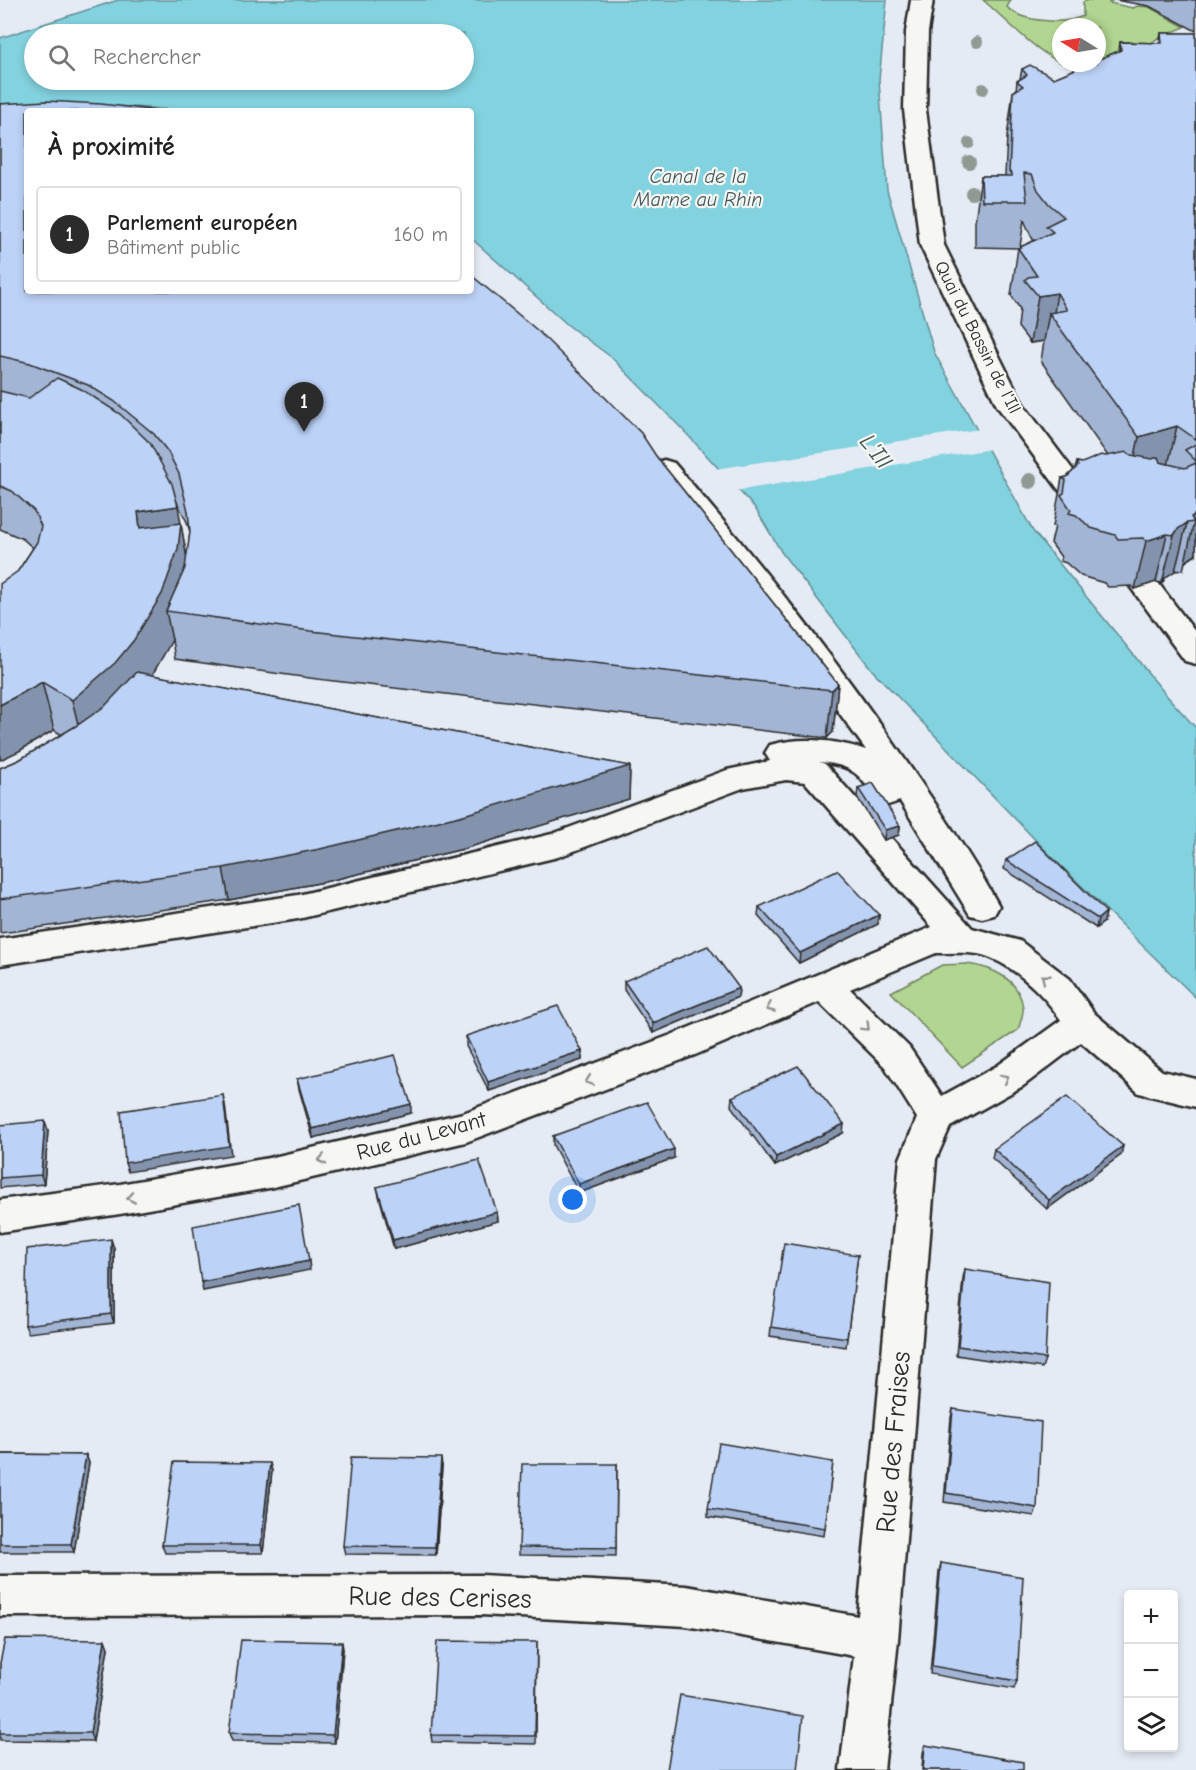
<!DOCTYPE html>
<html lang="fr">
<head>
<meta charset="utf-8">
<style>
  body { margin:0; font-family:"Comic Neue",sans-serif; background:#f2f2f2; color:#222 }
  .controls { position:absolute; right:18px; bottom:18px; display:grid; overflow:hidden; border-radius:6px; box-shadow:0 3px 9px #0003 }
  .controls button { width:54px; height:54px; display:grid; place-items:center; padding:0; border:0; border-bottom:2px solid #e0e0e0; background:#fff; color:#222; font:30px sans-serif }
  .compass { position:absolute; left:1052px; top:18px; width:54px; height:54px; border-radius:50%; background:#fff; box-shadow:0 3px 9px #0003; rotate:281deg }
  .you { position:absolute; left:573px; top:1200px; width:21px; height:21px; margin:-15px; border:4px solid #fff; border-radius:50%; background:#1a73e8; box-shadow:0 0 0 9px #1a73e833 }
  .badge { display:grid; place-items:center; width:39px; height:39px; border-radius:50%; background:#2b2b2b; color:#fff; font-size:20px; font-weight:700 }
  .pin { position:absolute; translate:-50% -50px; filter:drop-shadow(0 2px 3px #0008) }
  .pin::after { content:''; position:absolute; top:32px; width:21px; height:18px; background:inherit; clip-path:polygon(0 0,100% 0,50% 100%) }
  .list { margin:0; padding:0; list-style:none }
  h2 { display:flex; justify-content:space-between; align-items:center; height:78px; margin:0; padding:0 24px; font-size:26px }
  h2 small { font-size:20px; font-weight:400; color:#767676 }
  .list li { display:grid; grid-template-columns:39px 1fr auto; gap:18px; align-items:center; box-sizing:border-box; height:96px; margin:0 12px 12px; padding:0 12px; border:2px solid #e0e0e0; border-radius:6px }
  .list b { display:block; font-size:22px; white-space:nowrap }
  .list p { margin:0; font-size:20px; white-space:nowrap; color:#767676 }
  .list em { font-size:20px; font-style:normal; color:#767676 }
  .icon { flex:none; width:33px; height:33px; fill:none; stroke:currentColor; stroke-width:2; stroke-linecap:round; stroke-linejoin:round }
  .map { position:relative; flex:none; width:1196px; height:1770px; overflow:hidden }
  .search { position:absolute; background:#fff; box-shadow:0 3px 9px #0003; left:24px; top:24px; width:450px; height:66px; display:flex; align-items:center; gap:15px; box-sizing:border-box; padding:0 21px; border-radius:33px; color:#767676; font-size:22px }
  .panel { position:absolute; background:#fff; box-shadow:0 3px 9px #0003; left:24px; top:108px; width:450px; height:186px; border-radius:6px }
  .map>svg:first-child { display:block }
  .green { fill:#b1d691; stroke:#6e805e; stroke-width:1.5; fill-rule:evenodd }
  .water { fill:#83d2df; stroke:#608f97; stroke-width:1.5; fill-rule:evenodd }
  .pier { fill:#e5ebf4 }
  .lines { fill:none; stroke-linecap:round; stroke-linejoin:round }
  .minor-casing { stroke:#2b2b2b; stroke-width:5 }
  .minor { fill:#f6f6f2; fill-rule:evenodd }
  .tree { fill:#919993 }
  .wall { fill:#a3b5d4; stroke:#2b2b2b; stroke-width:1.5; fill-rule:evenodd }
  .shaded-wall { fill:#8493ad; stroke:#2b2b2b; stroke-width:1.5 }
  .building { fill:#bdd2f7; stroke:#2b2b2b; stroke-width:1.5 }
  .oneway { stroke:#90908e }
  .labels { text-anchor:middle; stroke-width:4.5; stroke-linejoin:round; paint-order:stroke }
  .far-street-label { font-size:18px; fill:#2b2b2b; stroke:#f6f6f2 }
  .far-water-label { font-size:20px; font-style:italic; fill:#415558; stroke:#f6f6f2 }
  .street-label { font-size:22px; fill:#2b2b2b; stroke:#f6f6f2 }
  .water-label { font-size:24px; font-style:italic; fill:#415558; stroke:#f6f6f2 }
  .near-street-label { font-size:27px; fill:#2b2b2b; stroke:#f6f6f2 }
</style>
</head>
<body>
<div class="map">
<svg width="1196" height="1770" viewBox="0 0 1196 1770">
  <rect width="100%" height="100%" fill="#e5ebf4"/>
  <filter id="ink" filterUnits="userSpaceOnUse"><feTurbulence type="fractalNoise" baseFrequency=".0167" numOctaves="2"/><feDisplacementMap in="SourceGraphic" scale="12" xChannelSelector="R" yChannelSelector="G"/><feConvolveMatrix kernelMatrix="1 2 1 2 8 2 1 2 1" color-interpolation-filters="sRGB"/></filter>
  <g filter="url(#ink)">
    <!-- green -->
    <g class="green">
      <path d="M983 0H1011L1007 7C1021 22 1065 25 1083 16V2L1089 0H1109L1112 1 1109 3 1133 8 1138 6 1149 7 1185 27 1158 38 1151 43C1134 50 1103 65 1086 68 1053 72 1007 20 983 0ZM1061 27H1097V63H1061Z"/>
      <path d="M967 964C991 967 1019 978 1023 1007 1024 1014 1020 1023 1018 1030L962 1067 891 992 942 965Z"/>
    </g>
    <!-- water -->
    <path class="water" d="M118 0H887L879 80 887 190 934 352 1033 531 1167 696 1196 728V998L1048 853 872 670 782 553 755 508 684 431 611 357 569 326 471 238V111H182C121 103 61 107 0 111V38ZM34 34H464V80H34Z"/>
    <!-- pier -->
    <polygon class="pier" points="980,429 991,449 735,491 715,469"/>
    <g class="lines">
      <!-- minor casing -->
      <g class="minor-casing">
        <g id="minor">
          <polygon points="911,0 933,0 928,32 926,110 944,245 1023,404 1196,633 1196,664 1185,661 997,406 920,245 904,110 906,32"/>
          <path d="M664 460 674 463C757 559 836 659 908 764 940 810 972 857 999 906L994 915 982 918 970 915 900 801 888 805 877 802C860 774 853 765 819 762L825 764 972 928 1020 941 1070 979 1094 1013 1162 1071 1196 1079V1107L1139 1093 1081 1042 1023 1086 950 1127 936 1159 898 1640 884 1770H840L854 1656 686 1626 481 1615 0 1616V1576L481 1575 686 1586 858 1616 900 1159 917 1118 885 1067 819 1002 695 1055 466 1142 269 1188 120 1214 0 1232V1200L120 1184 269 1158 463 1113 671 1035 932 927 805 782 786 780 743 788 558 857 298 919 0 965V939L298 895 552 834 727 770 770 761 765 753 770 745C802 736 835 740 866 750L782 633 654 475 650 469 654 463ZM936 953C950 953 965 952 978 954 1009 960 1044 994 1061 1020L997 1066 942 1096 909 1047 850 989Z"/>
        </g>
      </g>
      <!-- minor -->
      <use href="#minor" class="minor"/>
    </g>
    <!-- trees -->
    <g class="tree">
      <circle cx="977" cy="42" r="6"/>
      <circle cx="983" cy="89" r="6"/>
      <circle cx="969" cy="143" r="6"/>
      <circle cx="969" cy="162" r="7"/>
      <circle cx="972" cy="193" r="7"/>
      <circle cx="1030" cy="481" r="8"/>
    </g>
    <!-- wall -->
    <g class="wall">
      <polygon points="1115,0 1196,0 1196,31 1149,6"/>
      <path d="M1161 33H1196V555L1185 562 1183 570 1175 571 1166 577 1162 583 1156 582 1135 589 1132 586 1108 587 1104 583 1081 576 1066 563 1060 561 1061 557 1051 543 1055 526H1053L1062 478 1067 477 1075 469 1077 462 1082 463 1108 456 1041 361 1044 341 1030 343 1018 327 1020 309 1011 295 1018 248H1019L975 247V222L981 176H1005L1007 137 1013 92 1016 90 1017 81 1020 79 1022 69 1054 78 1119 51 1120 42 1159 43ZM1024 220 1031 236 1034 241 1020 247Z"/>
      <path d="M0 104 656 456 838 684 833 732 827 738 317 679 175 659 172 640 152 675 630 766 629 799 463 849 324 882 229 900 16 931 0 933V768L19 760 62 735 54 730 19 751 18 571 33 548 23 539 0 529ZM176 500 187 522 190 532 187 558Z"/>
      <polygon points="858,788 900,826 899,835 884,840 857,797"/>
      <polygon points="1006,860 1106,912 1104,922 1096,928 1004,869"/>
      <polygon points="759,907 879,915 878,924 799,963 758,916"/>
      <polygon points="624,981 739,988 738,997 653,1033 624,990"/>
      <polygon points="466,1036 582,1051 582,1060 489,1091 466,1046"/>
      <polygon points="297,1079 411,1113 313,1138 299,1089"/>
      <polygon points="732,1097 843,1133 775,1166 731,1106"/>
      <polygon points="0,1125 48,1130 44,1184 0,1188"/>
      <polygon points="553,1136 674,1158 579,1193 553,1145"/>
      <polygon points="994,1149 1121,1155 1047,1209 992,1158"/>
      <polygon points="377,1187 497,1212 498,1221 394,1249 379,1196"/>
      <polygon points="114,1248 114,1323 28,1333 25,1325"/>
      <polygon points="858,1255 846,1347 770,1336 771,1327"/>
      <polygon points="965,1269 1045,1359 1042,1368 956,1355 963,1278"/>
      <polygon points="953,1409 1037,1508 1034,1516 944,1502 951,1417"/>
      <polygon points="0,1454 86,1455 89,1463 74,1552 0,1552"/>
      <polygon points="833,1462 824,1536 708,1517 708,1509"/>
      <polygon points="617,1464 616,1556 519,1555 519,1547"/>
      <polygon points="442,1466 436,1555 345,1554 343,1546"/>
      <polygon points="272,1471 263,1553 165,1553 162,1545"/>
      <polygon points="941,1563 1017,1681 1014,1689 930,1674 939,1571"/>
      <polygon points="105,1640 108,1648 93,1741 0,1740 0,1663"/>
      <polygon points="537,1642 536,1744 432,1742 431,1735"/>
      <polygon points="343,1649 335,1743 232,1741 229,1733"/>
      <polygon points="925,1745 1023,1770 922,1770 923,1753"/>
    </g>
    <!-- shaded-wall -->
    <g class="shaded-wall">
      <polygon points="1057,293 1053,319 1049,313 1044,341 1030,343 1038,296"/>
      <polygon points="1177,426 1166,474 1129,485 1139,437"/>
      <polygon points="178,506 189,571 166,611 172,640 171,642 144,689 84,748 72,700 140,528 138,512"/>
      <polygon points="1196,514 1196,553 1195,555 1185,562 1194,522 1191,517"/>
      <polygon points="1187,523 1175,571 1166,577 1162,583 1174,535 1178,529"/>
      <polygon points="1167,534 1156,582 1135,589 1146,541"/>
      <polygon points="42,682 54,730 19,751 0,760 0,705"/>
      <polygon points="838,684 833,732 827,738 832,690"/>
      <polygon points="630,766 629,799 463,849 324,882 229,900 223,868"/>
      <polygon points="900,826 899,835 884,840 885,830"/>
      <polygon points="1106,912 1104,922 1096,928 1098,919"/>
      <polygon points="879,915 878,924 799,963 800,953"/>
      <polygon points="739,988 738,997 653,1033 653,1023"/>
      <polygon points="582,1051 582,1060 489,1091 488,1082"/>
      <polygon points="223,1095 225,1104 231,1155 128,1172 125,1163"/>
      <polygon points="411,1104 411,1113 313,1138 312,1129"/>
      <polygon points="45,1121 48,1130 44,1184 41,1175"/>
      <polygon points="844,1124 843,1133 775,1166 776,1157"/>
      <polygon points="1123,1146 1121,1155 1047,1209 1049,1200"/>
      <polygon points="674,1149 674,1158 579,1193 579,1184"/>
      <polygon points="497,1212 498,1221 394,1249 393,1240"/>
      <polygon points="111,1239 114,1248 114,1323 111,1314"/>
      <polygon points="309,1261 310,1270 203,1291 201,1282"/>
      <polygon points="86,1455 89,1463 74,1552 71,1544"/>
      <polygon points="441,1458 442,1466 436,1555 435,1547"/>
      <polygon points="270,1463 272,1471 263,1553 261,1545"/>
      <polygon points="105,1640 108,1648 93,1741 90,1733"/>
      <polygon points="342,1642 343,1649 335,1743 333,1735"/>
    </g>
    <!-- building -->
    <g class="building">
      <polygon points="1161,33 1196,33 1196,439 1177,426 1139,437 1049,313 1067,310 1057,293 1038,296 1025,280 1028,277 1037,276 1018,248 1053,232 1046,226 1064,217 1049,204 1038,190 1032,174 1024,173 1027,201 982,201 981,176 1012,176 1012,173 1009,172 1013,92 1023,86 1017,81 1027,75 1022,69 1030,65 1054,78 1090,63 1097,63 1097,60 1121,50 1120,42 1162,43"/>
      <polygon points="46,101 101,104 161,111 27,111 27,291 471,291 471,275 537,330 641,433 656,456 838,684 832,690 311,631 166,611 185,568 190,532 188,511 179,474 168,452 154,434 114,401 88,385 30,363 0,356 0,104"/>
      <polygon points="57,378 81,389 120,414 150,443 172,484 178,506 138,512 140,528 181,523 178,549 162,594 134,640 115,663 72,700 42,682 0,705 0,584 18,571 37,542 41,526 34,511 12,491 0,486 0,391 29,398"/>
      <polygon points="1196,444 1196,461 1185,450"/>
      <polygon points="1127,452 1131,455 1152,459 1158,457 1160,462 1185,468 1196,463 1196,514 1191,517 1194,522 1187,523 1178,529 1174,535 1167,534 1146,541 1143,538 1118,539 1115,535 1091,528 1076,515 1069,513 1071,510 1061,495 1064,493 1066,480 1062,478 1067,477 1078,466 1077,462 1082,463 1101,455 1106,456"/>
      <polygon points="137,672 630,766 460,816 320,849 223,868 0,899 0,768 19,760 79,724 105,706"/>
      <polygon points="873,783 900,826 885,830 858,788"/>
      <polygon points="1035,841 1106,912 1098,919 1006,860"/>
      <polygon points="837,870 879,915 800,953 759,907"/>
      <polygon points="708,946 739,988 653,1023 624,981"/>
      <polygon points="558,1006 582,1051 488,1082 466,1036"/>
      <polygon points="395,1055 411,1104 312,1129 297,1079"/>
      <polygon points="798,1066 844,1124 776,1157 732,1097"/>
      <polygon points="223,1095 229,1146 125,1163 121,1111"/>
      <polygon points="1067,1097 1123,1146 1049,1200 994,1149"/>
      <polygon points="647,1102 674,1149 579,1184 553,1136"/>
      <polygon points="45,1121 41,1175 0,1178 0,1125"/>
      <polygon points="479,1160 497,1212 393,1240 377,1187"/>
      <polygon points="299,1205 309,1261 201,1282 193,1226"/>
      <polygon points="111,1239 111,1314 25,1325 27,1249"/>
      <polygon points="784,1243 858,1255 847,1338 771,1327"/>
      <polygon points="965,1269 1049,1282 1045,1359 958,1346"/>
      <polygon points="953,1409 1041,1422 1037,1508 946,1493"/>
      <polygon points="719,1443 833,1462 825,1528 708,1509"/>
      <polygon points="0,1454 86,1455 71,1544 0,1544"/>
      <polygon points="351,1457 441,1458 435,1547 343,1546"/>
      <polygon points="174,1462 270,1463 261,1545 162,1545"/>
      <polygon points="522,1464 617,1464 616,1548 519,1547"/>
      <polygon points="941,1563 1023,1577 1017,1681 932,1666"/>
      <polygon points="5,1639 105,1640 90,1733 0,1733 0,1663"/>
      <polygon points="241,1640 342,1642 333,1735 229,1733"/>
      <polygon points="437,1641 537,1642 535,1736 431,1735"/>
      <polygon points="680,1695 803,1716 797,1770 667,1770"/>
      <polygon points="925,1745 1023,1762 1023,1770 923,1770"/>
    </g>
    <!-- one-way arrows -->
    <defs><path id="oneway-chevron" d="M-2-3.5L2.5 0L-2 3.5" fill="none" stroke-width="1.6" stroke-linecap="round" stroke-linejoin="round" transform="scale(1.5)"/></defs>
    <g class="oneway">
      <use href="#oneway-chevron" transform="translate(1045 978) rotate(-142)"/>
      <use href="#oneway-chevron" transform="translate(770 1008) rotate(157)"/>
      <use href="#oneway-chevron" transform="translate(866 1027) rotate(44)"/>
      <use href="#oneway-chevron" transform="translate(1005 1078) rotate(-31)"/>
      <use href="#oneway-chevron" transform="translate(589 1081) rotate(159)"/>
      <use href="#oneway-chevron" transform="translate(322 1160) rotate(167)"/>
      <use href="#oneway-chevron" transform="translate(131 1198) rotate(170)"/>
    </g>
  </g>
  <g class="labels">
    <!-- far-street labels -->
    <g class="far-street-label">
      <text transform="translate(978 337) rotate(63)" y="6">Quai du Bassin de l'Ill</text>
    </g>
    <!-- far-water labels -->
    <g class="far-water-label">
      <text x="698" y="183">Canal de la<tspan x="698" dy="23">Marne au Rhin</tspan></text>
    </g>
    <!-- street labels -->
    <g class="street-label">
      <text transform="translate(421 1135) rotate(-15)" y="8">Rue du Levant</text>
    </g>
    <!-- water labels -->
    <g class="water-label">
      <text transform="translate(876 451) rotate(52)" y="8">L'Ill</text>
    </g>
    <!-- near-street labels -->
    <g class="near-street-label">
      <text transform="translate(893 1442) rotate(-85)" y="9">Rue des Fraises</text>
      <text transform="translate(440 1597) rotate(1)" y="9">Rue des Cerises</text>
    </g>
  </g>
</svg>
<div class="controls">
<button>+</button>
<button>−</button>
<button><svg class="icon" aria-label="layers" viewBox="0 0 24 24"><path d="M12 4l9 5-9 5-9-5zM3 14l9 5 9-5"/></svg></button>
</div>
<svg class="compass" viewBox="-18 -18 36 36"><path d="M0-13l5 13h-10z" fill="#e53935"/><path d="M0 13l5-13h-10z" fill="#767676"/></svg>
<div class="you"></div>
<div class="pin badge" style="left:304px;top:432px">1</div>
<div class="search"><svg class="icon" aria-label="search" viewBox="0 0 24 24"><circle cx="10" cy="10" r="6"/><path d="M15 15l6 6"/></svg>Rechercher</div>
<section class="panel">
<h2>À proximité<small></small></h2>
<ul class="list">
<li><span class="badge">1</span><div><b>Parlement européen</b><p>Bâtiment public</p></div><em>160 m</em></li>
</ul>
</section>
</div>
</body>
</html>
